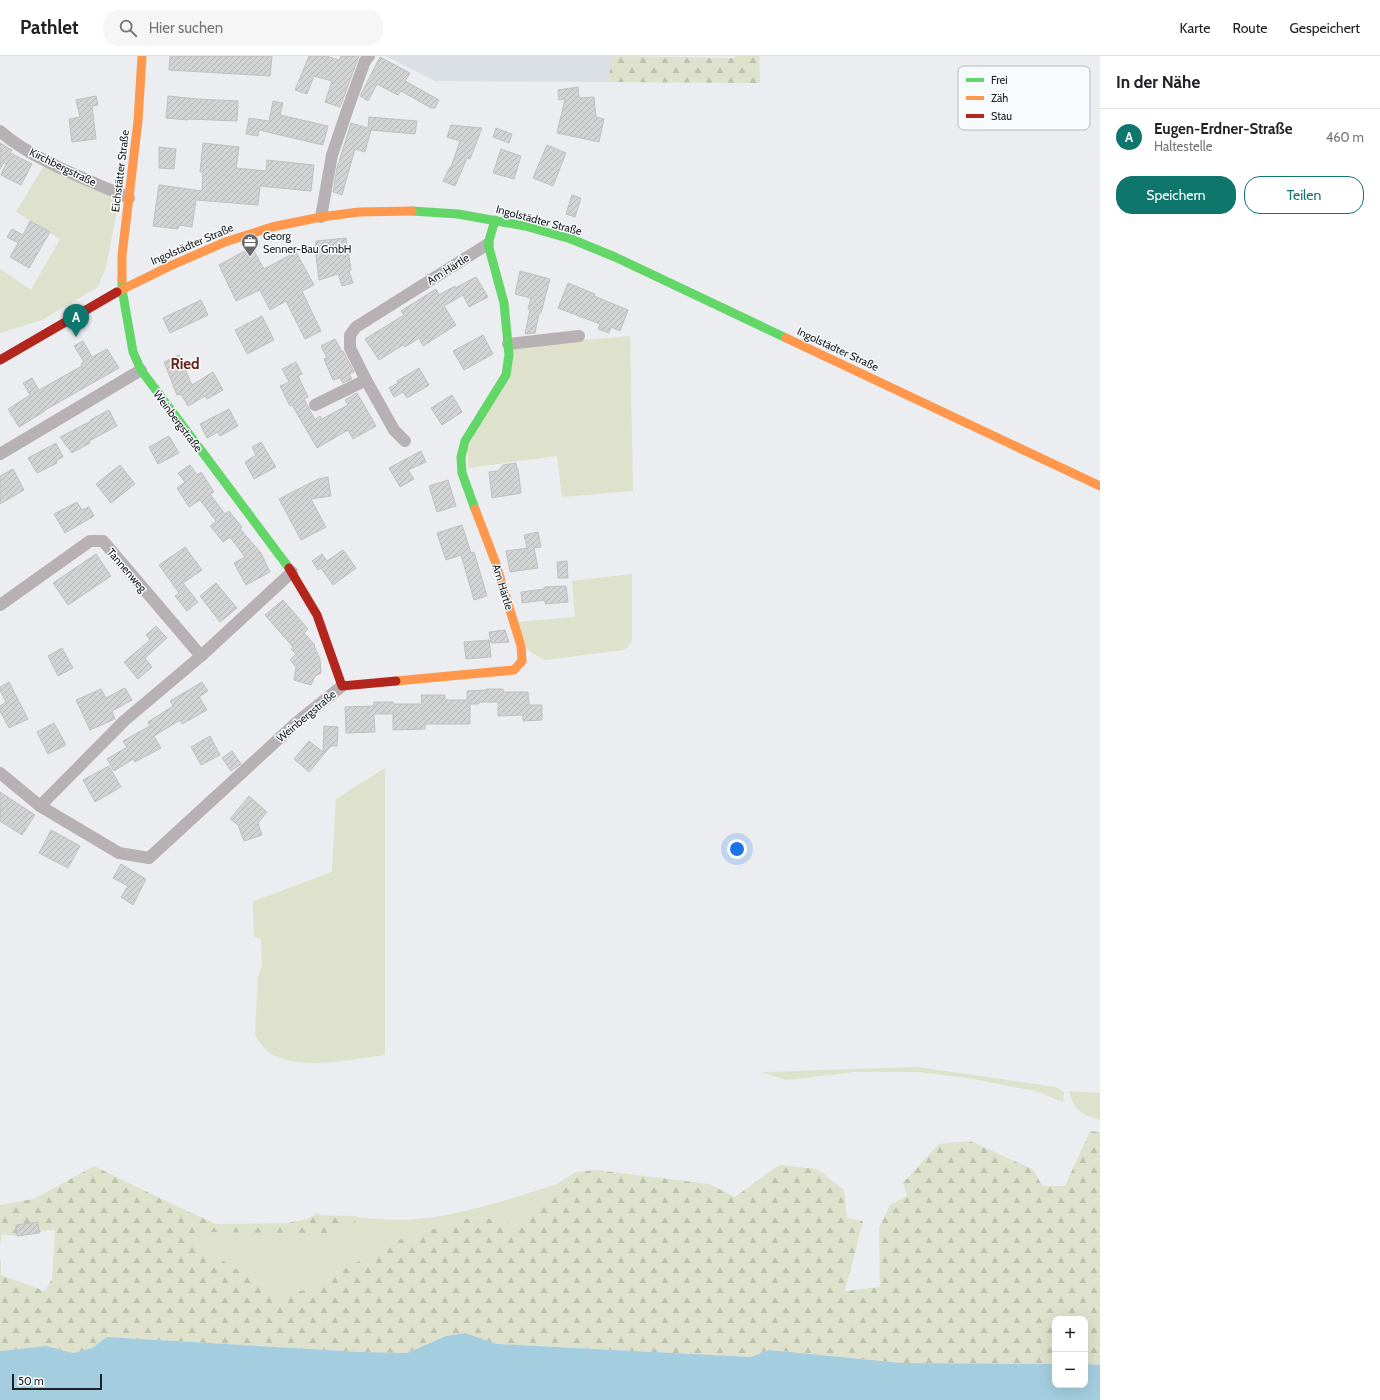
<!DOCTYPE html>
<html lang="de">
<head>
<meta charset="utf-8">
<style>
  body { margin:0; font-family:Cabin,sans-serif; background:#f6f6f6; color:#202124 }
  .controls { position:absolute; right:12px; bottom:12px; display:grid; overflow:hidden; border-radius:8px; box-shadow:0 4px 16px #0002 }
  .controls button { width:36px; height:36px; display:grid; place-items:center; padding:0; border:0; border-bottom:1px solid #e0e0e0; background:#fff; color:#202124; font:20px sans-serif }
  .scale { position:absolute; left:12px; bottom:10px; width:90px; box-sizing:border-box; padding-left:4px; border:2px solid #202122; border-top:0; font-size:11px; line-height:14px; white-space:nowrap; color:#202122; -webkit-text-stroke:3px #f7fbfe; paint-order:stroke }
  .you { position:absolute; left:737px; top:793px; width:14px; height:14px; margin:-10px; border:3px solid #fff; border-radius:50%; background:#1a73e8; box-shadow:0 0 0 6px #1a73e833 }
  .badge { display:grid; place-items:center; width:26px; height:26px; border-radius:50%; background:#0f766e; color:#fff; font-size:13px; font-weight:700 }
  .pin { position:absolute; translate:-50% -33px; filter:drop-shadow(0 1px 2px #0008) }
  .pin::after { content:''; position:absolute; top:21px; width:14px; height:12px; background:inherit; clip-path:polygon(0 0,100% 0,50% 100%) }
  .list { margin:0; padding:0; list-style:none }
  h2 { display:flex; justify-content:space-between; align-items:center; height:52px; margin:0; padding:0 16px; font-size:17px }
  h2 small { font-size:13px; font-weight:400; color:#757577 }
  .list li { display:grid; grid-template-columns:26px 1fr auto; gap:12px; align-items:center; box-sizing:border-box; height:56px; padding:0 16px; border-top:1px solid #e0e0e0 }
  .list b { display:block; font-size:15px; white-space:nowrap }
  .list p { margin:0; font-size:13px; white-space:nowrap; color:#757577 }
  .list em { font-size:13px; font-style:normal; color:#757577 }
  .actions { display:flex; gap:8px; padding:12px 16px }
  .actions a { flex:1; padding:9px 0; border:1px solid #0f766e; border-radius:16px; text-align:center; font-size:14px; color:#0f766e }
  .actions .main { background:#0f766e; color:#fff }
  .icon { flex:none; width:22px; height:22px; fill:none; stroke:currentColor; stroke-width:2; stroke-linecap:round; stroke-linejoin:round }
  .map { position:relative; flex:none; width:1100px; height:1344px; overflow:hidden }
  header { display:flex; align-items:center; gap:24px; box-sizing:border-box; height:56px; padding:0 20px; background:#fff; border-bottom:1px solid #e0e0e0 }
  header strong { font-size:19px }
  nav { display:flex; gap:22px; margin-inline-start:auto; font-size:14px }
  .search { width:280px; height:36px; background:#f6f6f6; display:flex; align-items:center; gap:10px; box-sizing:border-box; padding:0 14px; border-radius:16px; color:#757577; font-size:15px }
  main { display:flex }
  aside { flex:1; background:#fff }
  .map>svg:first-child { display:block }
  .built { fill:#d9dfe5 }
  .green { fill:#dee1cb }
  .forest { fill:url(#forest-firs) }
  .water { fill:#a4cedf }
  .building { fill:url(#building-hatch); stroke:#c0c0c1 }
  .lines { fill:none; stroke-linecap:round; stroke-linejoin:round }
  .street { stroke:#b8b1b3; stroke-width:12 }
  .fast { stroke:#63d668; stroke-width:9 }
  .slow { stroke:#ff974d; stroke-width:9 }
  .jam { stroke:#b3261e; stroke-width:9 }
  .labels { text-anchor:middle; stroke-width:3; stroke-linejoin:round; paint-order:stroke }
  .street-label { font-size:11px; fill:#202122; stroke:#f7fbfe }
  .poi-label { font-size:11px; fill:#202122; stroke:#f7fbfe; text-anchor:start }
  .district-label { font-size:15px; font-weight:bold; fill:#652215; stroke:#f7fbfe }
  .key { fill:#f7fbfe; stroke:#b6babc; stroke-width:1 }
  .key-label { font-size:11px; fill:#202122 }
</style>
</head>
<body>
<header>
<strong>Pathlet</strong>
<div class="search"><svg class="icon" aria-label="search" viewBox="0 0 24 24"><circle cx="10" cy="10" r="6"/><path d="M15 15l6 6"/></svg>Hier suchen</div>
<nav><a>Karte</a><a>Route</a><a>Gespeichert</a></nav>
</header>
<main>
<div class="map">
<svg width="1100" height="1344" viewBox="0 0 1100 1344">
  <defs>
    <pattern id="forest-firs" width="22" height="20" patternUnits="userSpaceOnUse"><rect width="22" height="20" fill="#dee1cb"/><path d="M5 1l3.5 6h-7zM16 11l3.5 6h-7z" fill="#bec1ae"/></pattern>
    <pattern id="building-hatch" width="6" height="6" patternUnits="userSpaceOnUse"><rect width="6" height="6" fill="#d2d3d3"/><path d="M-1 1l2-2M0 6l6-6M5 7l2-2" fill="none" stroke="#b4b5b5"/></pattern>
  </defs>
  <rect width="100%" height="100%" fill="#ebedf0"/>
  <!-- built -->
  <polygon class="built" points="386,0 613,0 608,26 435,25"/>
  <!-- green -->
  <g class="green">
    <polygon points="45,108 119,145 106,211 98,231 42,264 0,277 0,213 31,234 60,183 16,156"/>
    <polygon points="630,280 633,435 562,441 557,400 468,412 468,392 514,292 572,285"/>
    <polygon points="632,518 632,584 627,592 623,594 545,604 532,597 523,588 518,566 575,561 572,525"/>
    <path d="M385 712V999C353 1003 305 1014 275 1000 266 996 261 988 255 980L258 921 262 910 261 883 254 881 253 845 332 816 336 743Z"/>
    <polygon points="917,1011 1056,1031 1064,1036 1063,1046 1035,1035 968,1022 918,1016 855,1016 786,1024 761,1016"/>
    <path d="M1069 1035 1100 1037V1064C1080 1057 1075 1057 1069 1035Z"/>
    <path d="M557 1128 521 1169 475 1160 398 1184 306 1234 278 1239 196 1188 199 1175 356 1168 354 1160 362 1162C380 1163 399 1165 417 1163 465 1159 512 1142 557 1128Z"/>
  </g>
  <!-- forest -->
  <g class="forest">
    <polygon points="613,0 735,2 735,0 759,0 760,27 608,26"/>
    <polygon points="1090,1075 1100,1076 1100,1309 1085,1308 1085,1263 1055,1263 1055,1308 902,1307 769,1294 751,1301 497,1288 465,1277 446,1280 407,1297 362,1296 107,1281 92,1292 73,1297 46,1290 0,1295 0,1204 1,1205 1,1219 45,1235 52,1223 55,1175 53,1174 42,1175 39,1177 17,1180 2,1178 0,1189 0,1149 34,1143 94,1110 172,1148 216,1168 288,1167 307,1163 317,1157 321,1159 354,1160 356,1168 329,1177 199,1176 196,1188 278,1239 306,1234 398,1184 475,1160 521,1169 557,1128 576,1116 596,1114 709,1128 735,1141 779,1109 817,1113 844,1134 847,1162 863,1165 845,1235 880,1231 879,1172 890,1149 907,1140 903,1127 939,1088 970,1085 1034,1114 1042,1130 1065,1130"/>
  </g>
  <!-- water -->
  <polygon class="water" points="465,1277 497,1288 751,1301 769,1294 902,1307 1055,1308 1055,1329 1085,1329 1085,1308 1100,1309 1100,1344 0,1344 0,1295 46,1290 73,1297 92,1292 107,1281 362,1296 407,1297 446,1280"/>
  <!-- building -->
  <g class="building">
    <polygon points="170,0 272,0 270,20 169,14"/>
    <polygon points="309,0 326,0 339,4 341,0 359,0 340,51 325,46 332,25 314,20 307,38 295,34"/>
    <polygon points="380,1 410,17 405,25 439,44 435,52 431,52 401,35 398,39 377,28 368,45 360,40"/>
    <polygon points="578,31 579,42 594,41 596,61 604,63 599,86 557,77 565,43 559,44 558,34"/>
    <polygon points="96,40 98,49 92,50 96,83 72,86 69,63 80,61 76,44"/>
    <polygon points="168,40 197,43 238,45 237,65 188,63 188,64 166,62"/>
    <polygon points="273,45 283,47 280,59 328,70 323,89 259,74 258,80 246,78 249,62 269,65"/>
    <polygon points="369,61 417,65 415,78 371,74 365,96 355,93 342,139 333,136 337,112 351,67 368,72"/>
    <polygon points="451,69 482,72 470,103 467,102 455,130 443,125 450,111 451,111 460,85 447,81"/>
    <polygon points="496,72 512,78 509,87 493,81"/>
    <polygon points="0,87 12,94 10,97 32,108 21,129 1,119 6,108 4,106 0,113"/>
    <polygon points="203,87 239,91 236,112 266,115 267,104 314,109 311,135 260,130 258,149 196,144 192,171 179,169 178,173 153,170 159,129 202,135 203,116 200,116"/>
    <polygon points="547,89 566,97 553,130 533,122"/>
    <polygon points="159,91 176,93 174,113 159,112"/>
    <polygon points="501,93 521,100 514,123 493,117"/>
    <polygon points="572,139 581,142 575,161 566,158"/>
    <polygon points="30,165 50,176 29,212 10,201 18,187 7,181 12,173 23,179"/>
    <polygon points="346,182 351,214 349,215 353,227 342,230 338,218 319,224 315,191 316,185"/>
    <polygon points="252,191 264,213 296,196 314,229 302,235 321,275 305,283 286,245 270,254 260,234 236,245 219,209"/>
    <polygon points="520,215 550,223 541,257 539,257 535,277 525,278 530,254 528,253 531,242 515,238"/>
    <polygon points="476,221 488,241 469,251 463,239 444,250 456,269 423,290 419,282 405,291 403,289 379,304 365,283 404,259 401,255 436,233 439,239 455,230 455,232"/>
    <polygon points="568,227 595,238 594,240 628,254 620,275 611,271 609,277 598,273 600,268 558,252"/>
    <polygon points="201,244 208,259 170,277 163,262"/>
    <polygon points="262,260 274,284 247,298 235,274"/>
    <polygon points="483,279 493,298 464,314 453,295"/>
    <polygon points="335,283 342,296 343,295 354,316 349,318 352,323 343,327 340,322 333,324 324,303 327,302 321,290"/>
    <polygon points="83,285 92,301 107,293 119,312 45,354 45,355 19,371 8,353 30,339 23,327 32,322 39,334 82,310 81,308 84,306 74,290"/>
    <polygon points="179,299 192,329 213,316 223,334 207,343 205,340 188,350 181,338 177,339 164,306"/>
    <polygon points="296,306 302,318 298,320 308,341 304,343 315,364 320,360 322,363 348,349 345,344 357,337 376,370 353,383 348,374 317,392 292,349 290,350 280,330 289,326 282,313"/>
    <polygon points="419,312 429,329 407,342 403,336 394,341 389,332 398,327 397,325"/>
    <polygon points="452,339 462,356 442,369 431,352"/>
    <polygon points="229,353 238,370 220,380 218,376 207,382 200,368"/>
    <polygon points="109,354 117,370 89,385 90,387 72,397 60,381 91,365 90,364"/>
    <polygon points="169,380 179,397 158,408 149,391"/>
    <polygon points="261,386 276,411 254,423 245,406 256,399 252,391"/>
    <polygon points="56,387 63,401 56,405 57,407 37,417 28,402"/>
    <polygon points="421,395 426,406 408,414 414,423 400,431 389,412"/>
    <polygon points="516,407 517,413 518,413 521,437 492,442 489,416 498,415 503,409"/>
    <polygon points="120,409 135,428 111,447 96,428"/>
    <polygon points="190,409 197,419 201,416 214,436 210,438 225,458 229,455 242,471 240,473 261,497 270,516 246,529 234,507 245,501 230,481 223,486 210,470 216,465 200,444 189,451 177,432 185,426 178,417"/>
    <polygon points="13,413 24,434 0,448 0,420"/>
    <polygon points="328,421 331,440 311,443 326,471 301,484 279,443 318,423"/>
    <polygon points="448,424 456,450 437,456 429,430"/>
    <polygon points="77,446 82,454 89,451 94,460 65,477 54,458"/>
    <polygon points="462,469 471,497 474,496 487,540 474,544 461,499 446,504 437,477"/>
    <polygon points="538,476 541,491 534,492 538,512 510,516 506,495 527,492 524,479"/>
    <polygon points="185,491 202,514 183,527 198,546 187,555 175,540 179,537 159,509"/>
    <polygon points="343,494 356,512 333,529 321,512 318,514 312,505 322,498 327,505"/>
    <polygon points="96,498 111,520 68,549 53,527"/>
    <polygon points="567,505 568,522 558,522 557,506"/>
    <polygon points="216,527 237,552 220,566 200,540"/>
    <polygon points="566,530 568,546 545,548 545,544 522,547 521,536 544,533 544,531"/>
    <polygon points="283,544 308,573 304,577 315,589 314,590 320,603 321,617 315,620 311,629 294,624 296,611 290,604 296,598 291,593 293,591 265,559"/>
    <polygon points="156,570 167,582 145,602 152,611 138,623 124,606 150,584 146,579"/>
    <polygon points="505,574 509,586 491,587 489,576"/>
    <polygon points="489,584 491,601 466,603 464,586"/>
    <polygon points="62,592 73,612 58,620 48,600"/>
    <polygon points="9,626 28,663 9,672 0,655 0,650 6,646 0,634 0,631"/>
    <polygon points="202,626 208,635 199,641 207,654 182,668 180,664 154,680 161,692 135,706 133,703 114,715 107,703 127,691 123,685 150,670 148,666 173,650 170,645"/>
    <polygon points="125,632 132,644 112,655 115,663 90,674 76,644 101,633 106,642"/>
    <polygon points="486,633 503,633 503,636 528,636 529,649 542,649 542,664 523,665 523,659 498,660 498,646 479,646 479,648 470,648 470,668 425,668 425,673 393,674 393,658 374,658 375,676 346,677 345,651 374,650 374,646 393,646 394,648 422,648 421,639 445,639 445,644 467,644 467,635 486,634"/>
    <polygon points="54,667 66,689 48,698 37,676"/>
    <polygon points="324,670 338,671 337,690 331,690 309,716 294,703 309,685 323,696"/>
    <polygon points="210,680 220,699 201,709 191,691"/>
    <polygon points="232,695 241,708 231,715 222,702"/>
    <polygon points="109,710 121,731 95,746 83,724"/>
    <polygon points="0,736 35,759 22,779 0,765"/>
    <polygon points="249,740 267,756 258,767 262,779 244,785 238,769 230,763"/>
    <polygon points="51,774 80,790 68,812 39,797"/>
    <polygon points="121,808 146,823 133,849 121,841 128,830 113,822"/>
    <polygon points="38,1166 39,1177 17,1180 16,1169"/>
  </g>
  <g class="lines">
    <!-- street -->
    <g class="street">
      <path d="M0 75C34 105 87 123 129 142"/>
      <polyline points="321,161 332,99 349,49 365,5 369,0"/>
      <polyline points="508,288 579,280"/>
      <polyline points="315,349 366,324"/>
      <polyline points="405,385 394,374 366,324 350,292 350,279 356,271 488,188"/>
      <polyline points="0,398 141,314"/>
      <polyline points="0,549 90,485 103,485 201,600"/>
      <polyline points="0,717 40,750 119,797 149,802 296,667 342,630"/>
      <polyline points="40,750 124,665 201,600 292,516"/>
    </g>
    <!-- fast -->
    <g class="fast">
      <polyline points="412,155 458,158 525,170 571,183 615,201 786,282"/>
      <polyline points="122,223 122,233 133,296 141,314 289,512"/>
      <polyline points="475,453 462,417 461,401 465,385 506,319 509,299 504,247 488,188 495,164"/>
    </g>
    <!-- slow -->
    <g class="slow">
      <polyline points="122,223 122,199 138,65 142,0"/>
      <polyline points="117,236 170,210 225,186 272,171 321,161 359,156 412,155"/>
      <polyline points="786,282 1100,430"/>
      <polyline points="396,625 514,614 522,605 521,590 495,505 475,453"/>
    </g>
    <!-- jam -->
    <g class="jam">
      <polyline points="0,304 117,236"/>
      <polyline points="289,512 317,559 342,630 396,625"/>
    </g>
  </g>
  <!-- icons -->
  <defs>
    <g id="office-pin" transform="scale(0.9)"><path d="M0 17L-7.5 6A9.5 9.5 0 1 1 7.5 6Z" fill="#67686a" stroke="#f7fbfe"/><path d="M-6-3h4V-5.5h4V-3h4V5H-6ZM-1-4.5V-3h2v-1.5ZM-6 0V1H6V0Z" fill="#fff"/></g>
  </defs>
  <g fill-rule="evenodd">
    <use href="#office-pin" x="250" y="186"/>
  </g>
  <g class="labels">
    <!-- street labels -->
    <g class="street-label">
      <text transform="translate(63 111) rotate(26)" y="4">Kirchbergstraße</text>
      <text transform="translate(120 115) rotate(-83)" y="4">Eichstätter Straße</text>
      <text transform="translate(539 164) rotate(15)" y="4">Ingolstädter Straße</text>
      <text transform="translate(192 188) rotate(-23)" y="4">Ingolstädter Straße</text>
      <text transform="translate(448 213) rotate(-32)" y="4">Am Härtle</text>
      <text transform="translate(838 293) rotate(25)" y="4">Ingolstädter Straße</text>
      <text transform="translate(178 365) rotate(53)" y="4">Weinbergstraße</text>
      <text transform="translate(127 514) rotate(49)" y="4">Tannenweg</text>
      <text transform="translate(503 531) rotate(73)" y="4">Am Härtle</text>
      <text transform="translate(306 660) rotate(-40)" y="4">Weinbergstraße</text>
    </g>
    <!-- poi labels -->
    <g class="poi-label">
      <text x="263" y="184">Georg<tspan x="263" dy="13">Senner-Bau GmbH</tspan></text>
    </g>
    <!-- district labels -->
    <g class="district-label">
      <text x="185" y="313">Ried</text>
    </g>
  </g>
  <!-- legend -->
  <rect x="958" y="10" width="132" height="64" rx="6" class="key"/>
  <rect x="966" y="22" width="18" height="4" fill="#63d668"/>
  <rect x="966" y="40" width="18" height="4" fill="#ff974d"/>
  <rect x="966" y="58" width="18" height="4" fill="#b3261e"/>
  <g class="key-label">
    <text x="991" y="28">Frei</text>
    <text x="991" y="46">Zäh</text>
    <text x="991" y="64">Stau</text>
  </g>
</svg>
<div class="controls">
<button>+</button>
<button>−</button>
</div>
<div class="scale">50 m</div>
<div class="you"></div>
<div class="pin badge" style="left:76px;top:281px">A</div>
</div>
<aside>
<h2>In der Nähe<small></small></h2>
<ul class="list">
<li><span class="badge">A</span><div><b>Eugen-Erdner-Straße</b><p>Haltestelle</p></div><em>460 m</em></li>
</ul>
<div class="actions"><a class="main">Speichern</a><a>Teilen</a></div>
</aside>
</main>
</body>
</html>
